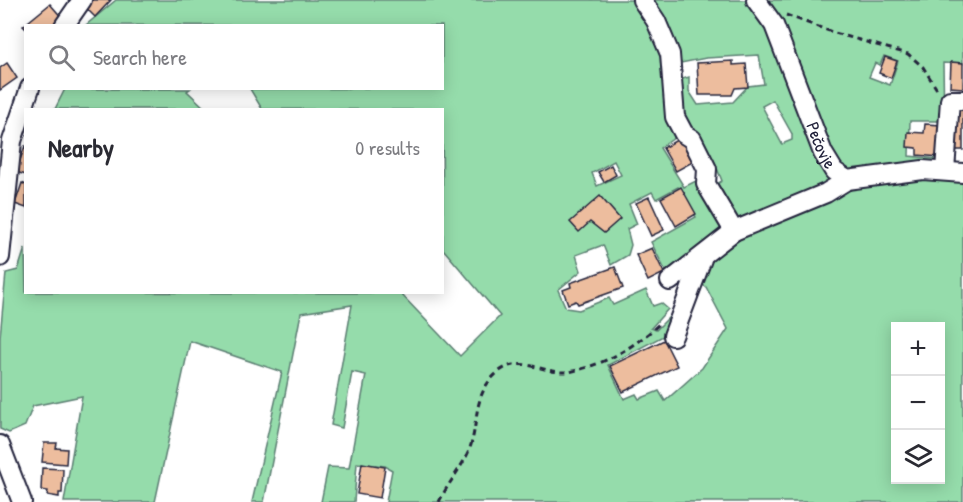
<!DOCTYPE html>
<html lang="en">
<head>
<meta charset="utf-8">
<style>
  body { margin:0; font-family:"Patrick Hand",sans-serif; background:#f2f2f3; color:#2b2b33 }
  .controls { position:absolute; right:18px; bottom:18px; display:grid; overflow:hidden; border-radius:0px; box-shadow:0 3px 15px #0003 }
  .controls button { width:54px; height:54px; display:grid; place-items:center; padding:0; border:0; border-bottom:2px solid #e1e1e2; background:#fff; color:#2b2b33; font:30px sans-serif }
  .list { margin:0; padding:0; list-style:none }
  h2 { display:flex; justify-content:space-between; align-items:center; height:78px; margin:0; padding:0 24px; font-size:26px }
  h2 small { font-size:20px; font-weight:400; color:#7c7c81 }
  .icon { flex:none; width:33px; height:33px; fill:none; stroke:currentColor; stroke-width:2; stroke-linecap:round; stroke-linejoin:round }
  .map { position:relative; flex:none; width:963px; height:502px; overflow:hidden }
  .search { position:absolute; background:#fff; box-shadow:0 3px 15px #0003; left:24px; top:24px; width:420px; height:66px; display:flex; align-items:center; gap:15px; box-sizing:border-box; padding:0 21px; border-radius:0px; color:#7c7c81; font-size:22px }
  .panel { position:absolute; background:#fff; box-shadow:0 3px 15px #0003; left:24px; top:108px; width:420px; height:186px; border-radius:0px }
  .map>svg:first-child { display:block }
  .green { fill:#95dcab; stroke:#5c7f73; stroke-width:1.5; fill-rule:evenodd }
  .building { fill:#edbd9e; stroke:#22223b; stroke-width:1.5 }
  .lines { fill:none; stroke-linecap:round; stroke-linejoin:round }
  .minor-casing { stroke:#22223b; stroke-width:22 }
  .path { stroke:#22223b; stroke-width:3; stroke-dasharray:6 4.5; stroke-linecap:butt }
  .minor { stroke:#fff; stroke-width:18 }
  .labels { text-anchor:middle; stroke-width:4.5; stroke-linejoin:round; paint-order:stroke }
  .street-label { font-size:18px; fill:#22223b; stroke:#fff }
</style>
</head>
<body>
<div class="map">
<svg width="963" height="502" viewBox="0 0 963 502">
  <rect width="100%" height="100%" fill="#fff"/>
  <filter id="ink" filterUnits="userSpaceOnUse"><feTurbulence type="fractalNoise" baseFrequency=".0167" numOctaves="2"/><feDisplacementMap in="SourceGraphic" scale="12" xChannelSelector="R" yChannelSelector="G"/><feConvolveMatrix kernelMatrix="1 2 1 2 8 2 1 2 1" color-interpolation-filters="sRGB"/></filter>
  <g filter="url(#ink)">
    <!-- green -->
    <g class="green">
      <path d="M116 0H637L659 35 677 136 660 148 684 187 700 179 726 229 667 274 651 242 696 217 678 187 656 199 652 192 629 204 637 224 627 229 631 245 628 255 611 265 603 245 576 255 581 271 558 290 566 308 579 310 609 298 613 305 646 290 653 306 661 303 668 309 651 328 656 330 675 311 665 335 608 365 624 399 636 394 639 399 659 391 665 401 702 368 728 329 706 287 695 280 717 249 849 186 894 176 963 177V502H386L392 470 385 466 357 463 354 502H321L328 467 349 468 366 375 352 372 342 428 331 425 352 305 301 313 264 502H252L282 372 190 341 155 502H64L82 396 33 406 25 426 9 433 0 429V337L6 273 18 270 25 248 26 292 400 293 460 356 500 316 443 249 442 110 262 109 250 89 442 88V26L86 25ZM614 161 621 175 597 186 592 173ZM896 326H940V480H896Z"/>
      <path d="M645 0H749L764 20 832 181 735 221 711 187 722 181 713 158 703 157 685 133 676 81 689 77V91L698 105 733 102 748 86 764 84 759 55 706 58 676 64ZM773 100 792 134V140L782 144 762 106Z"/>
      <path d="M761 0H963V64L943 63 944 121H910L909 156 938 159 937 163 853 175 831 163ZM884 56 898 61 890 85 869 77 875 63 880 65Z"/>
      <polygon points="65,89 190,89 187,91 206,109 55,109"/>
    </g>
    <!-- building -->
    <g class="building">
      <polygon points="85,0 111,0 95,17 84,6"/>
      <polygon points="50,4 63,19 54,26 26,26 26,29 23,26"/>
      <polygon points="885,57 897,61 891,78 879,73"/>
      <polygon points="733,61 733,65 746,64 748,87 735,88 732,95 699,95 697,63"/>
      <polygon points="951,62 963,63 963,88 950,87"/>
      <polygon points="7,63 17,78 0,90 0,68"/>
      <polygon points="956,106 963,107 963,150 954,150"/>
      <polygon points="925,124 942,125 940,157 917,155 917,148 907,147 908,132 924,133"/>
      <polygon points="682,137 696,160 676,171 663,148"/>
      <polygon points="25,146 26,146 26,175 16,172"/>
      <polygon points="611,165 616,175 604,182 598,172"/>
      <polygon points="22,183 26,185 26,208 15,204"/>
      <polygon points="681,187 696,214 676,226 661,198"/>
      <polygon points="600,196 620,219 604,233 590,222 579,232 570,222"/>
      <polygon points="649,197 664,230 651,236 636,203"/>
      <polygon points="652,248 664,273 648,281 636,255"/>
      <polygon points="615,267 623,288 578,304 576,301 568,304 563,290 571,287 570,283"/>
      <polygon points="664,340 677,366 623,392 610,366"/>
      <polygon points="44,443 57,443 56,448 67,449 66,464 42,462"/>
      <polygon points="362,463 385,467 380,498 357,494"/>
      <polygon points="42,468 63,469 62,493 59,493 59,497 47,495 48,491 41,490"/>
    </g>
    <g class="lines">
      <!-- minor casing -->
      <g class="minor-casing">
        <g id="minor">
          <polyline points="642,0 656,21 670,54 675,117 684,134 692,139 707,169 706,184 734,231"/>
          <path id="s1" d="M756 0 774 25 823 153 834 171 847 180 923 170 963 173"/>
          <polyline points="64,26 82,0"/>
          <polyline points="945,171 950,100 963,100"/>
          <polyline points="0,257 12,141 30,88"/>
          <polyline points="670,281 734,231 826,193 847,180"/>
          <polyline points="673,336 702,259"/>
          <polyline points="0,445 22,502"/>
        </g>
      </g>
      <!-- path -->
      <g class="path">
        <polyline points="786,15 835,33 908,54 923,67 938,91"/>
        <path d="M439 502C447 485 459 471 467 455 479 431 472 399 492 378 519 348 544 378 573 371 606 364 636 346 660 323"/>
      </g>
      <!-- minor -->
      <use href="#minor" class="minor"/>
    </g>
  </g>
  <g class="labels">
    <!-- street labels -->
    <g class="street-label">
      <text dy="6" stroke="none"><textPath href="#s1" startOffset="160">Pečovje</textPath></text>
    </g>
  </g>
</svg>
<div class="controls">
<button>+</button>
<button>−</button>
<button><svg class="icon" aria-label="layers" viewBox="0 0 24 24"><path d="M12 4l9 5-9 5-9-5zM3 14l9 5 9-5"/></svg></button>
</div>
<div class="search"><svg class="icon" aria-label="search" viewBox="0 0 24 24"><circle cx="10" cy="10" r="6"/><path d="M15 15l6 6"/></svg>Search here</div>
<section class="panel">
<h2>Nearby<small>0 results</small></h2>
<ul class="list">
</ul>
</section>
</div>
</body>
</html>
